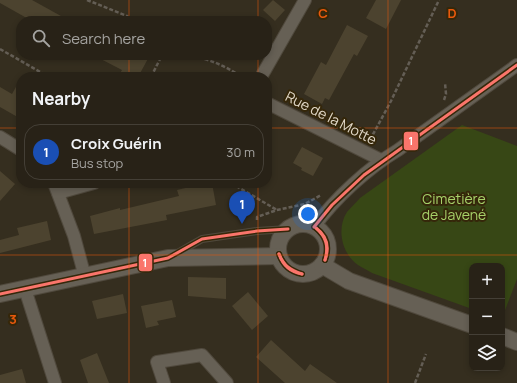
<!DOCTYPE html>
<html lang="en">
<head>
<meta charset="utf-8">
<style>
  body { margin:0; font-family:Manrope,sans-serif; background:#342f24; color:#f1f3f6 }
  .controls { position:absolute; right:12px; bottom:12px; display:grid; overflow:hidden; border-radius:8px; box-shadow:0 2px 6px #0003 }
  .controls button { width:36px; height:36px; display:grid; place-items:center; padding:0; border:0; border-bottom:1px solid #443f36; background:#282217; color:#f1f3f6; font:20px sans-serif }
  .you { position:absolute; left:308px; top:214px; width:14px; height:14px; margin:-10px; border:3px solid #fff; border-radius:50%; background:#1a73e8; box-shadow:0 0 0 6px #1a73e833 }
  .badge { display:grid; place-items:center; width:26px; height:26px; border-radius:50%; background:#8c9099; color:#fff; font-size:13px; font-weight:700 }
  .pin { position:absolute; translate:-50% -33px; filter:drop-shadow(0 1px 2px #0008) }
  .pin::after { content:''; position:absolute; top:21px; width:14px; height:12px; background:inherit; clip-path:polygon(0 0,100% 0,50% 100%) }
  .list { margin:0; padding:0; list-style:none }
  h2 { display:flex; justify-content:space-between; align-items:center; height:52px; margin:0; padding:0 16px; font-size:17px }
  h2 small { font-size:13px; font-weight:400; color:#a5a4a1 }
  .list li { display:grid; grid-template-columns:26px 1fr auto; gap:12px; align-items:center; box-sizing:border-box; height:56px; margin:0 8px 8px; padding:0 8px; border:1px solid #443f36; border-radius:16px }
  .list b { display:block; font-size:15px; white-space:nowrap }
  .list p { margin:0; font-size:13px; white-space:nowrap; color:#a5a4a1 }
  .list em { font-size:13px; font-style:normal; color:#a5a4a1 }
  .icon { flex:none; width:22px; height:22px; fill:none; stroke:currentColor; stroke-width:2; stroke-linecap:round; stroke-linejoin:round }
  .map { position:relative; flex:none; width:517px; height:383px; overflow:hidden }
  .search { position:absolute; background:#282217; box-shadow:0 2px 6px #0003; left:16px; top:16px; width:256px; height:44px; display:flex; align-items:center; gap:10px; box-sizing:border-box; padding:0 14px; border-radius:16px; color:#a5a4a1; font-size:15px }
  .panel { position:absolute; background:#282217; box-shadow:0 2px 6px #0003; left:16px; top:72px; width:256px; height:116px; border-radius:16px }
  .map>svg:first-child { display:block }
  .green { fill:#374715 }
  .building { fill:#4c432f }
  .lines { fill:none; stroke-linecap:round; stroke-linejoin:round }
  .service-casing { stroke:#50493d; stroke-width:8 }
  .minor-casing { stroke:#50493d; stroke-width:14 }
  .tertiary-casing { stroke:#50493d; stroke-width:18 }
  .path { stroke:#645e55; stroke-width:2.5; stroke-dasharray:4 2; stroke-linecap:butt }
  .service { stroke:#666055; stroke-width:6 }
  .minor { stroke:#666055; stroke-width:12 }
  .tertiary { stroke:#666055; stroke-width:16 }
  .bus-1-casing { stroke:#35270a; stroke-width:6 }
  .bus-1 { stroke:#fa756b; stroke-width:3 }
  .grid { fill:none; stroke:#e8590c; stroke-width:1; stroke-opacity:0.55 }
  .labels { text-anchor:middle; stroke-width:4; stroke-linejoin:round; paint-order:stroke }
  .street-label { font-size:14px; fill:#e3daca; stroke:#35270a }
  .park-label { font-size:14px; fill:#a6d169; stroke:#35270a }
  .grid-label { font-size:13px; text-anchor:middle; font-weight:bold; fill:#e8590c; stroke:#35270a; stroke-width:4; stroke-linejoin:round; paint-order:stroke }
  .line-badge { stroke:#35270a; stroke-width:1.5 }
  .badge-label { font-size:11px; text-anchor:middle; font-weight:bold; fill:#fff }
</style>
</head>
<body>
<div class="map">
<svg width="517" height="383" viewBox="0 0 517 383">
  <rect width="100%" height="100%" fill="#352e1f"/>
  <!-- green -->
  <path class="green" d="M462 125 517 146V279L502 318V266H472V309L372 273C368 270 362 268 358 265 342 254 336 229 347 212 351 207 356 203 360 198Z"/>
  <!-- building -->
  <g class="building">
    <polygon points="0,0 32,0 70,21 32,21 0,3"/>
    <polygon points="273,0 285,10 275,21 263,10"/>
    <polygon points="376,0 401,0 386,29 366,18"/>
    <polygon points="347,25 368,36 357,56 354,54 329,100 325,98 322,104 304,94 321,62 326,65"/>
    <polygon points="93,55 150,55 138,77 118,77 122,70"/>
    <polygon points="21,78 21,119 0,107 0,87 12,94"/>
    <polygon points="302,147 323,158 313,176 301,170 302,168 293,163"/>
    <polygon points="0,171 15,184 0,201"/>
    <polygon points="207,183 212,183 216,205 166,215 167,220 94,234 90,216 120,208 120,210 179,196 177,190"/>
    <polygon points="47,221 51,240 0,253 0,240 19,235 17,228"/>
    <polygon points="188,277 226,278 226,299 188,296"/>
    <polygon points="248,292 268,316 252,330 232,306"/>
    <polygon points="123,294 127,313 97,319 92,301"/>
    <polygon points="172,300 176,317 157,321 159,325 146,328 141,306"/>
    <polygon points="271,340 305,371 310,364 337,383 285,383 256,357"/>
    <polygon points="97,353 109,383 88,383 80,360"/>
    <polygon points="22,369 26,383 0,383 0,375"/>
  </g>
  <g class="lines">
    <!-- service casing -->
    <g class="service-casing">
      <polyline id="service" points="176,254 202,239 257,231 288,229"/>
    </g>
    <!-- minor casing -->
    <g class="minor-casing">
      <g id="minor">
        <polyline points="261,77 305,0"/>
        <polyline points="267,103 381,160"/>
        <polyline points="0,137 21,150"/>
        <polyline points="54,183 74,236 85,277"/>
        <polyline points="58,193 94,183"/>
        <path d="M314 227C335 198 368 168 398 150L517 65"/>
        <polyline points="25,289 55,383"/>
        <polyline points="164,383 157,362 202,355 227,383"/>
      </g>
    </g>
    <!-- tertiary casing -->
    <g class="tertiary-casing">
      <g id="tertiary">
        <circle cx="303" cy="249" r="25"/>
        <polyline points="322,265 349,281 472,325"/>
        <polyline points="0,294 168,258 279,256"/>
        <polyline points="502,336 517,342"/>
      </g>
    </g>
    <!-- path -->
    <g class="path">
      <polyline points="87,0 127,16 132,21"/>
      <polyline points="0,49 49,77"/>
      <path d="M187 55C209 59 224 65 242 77"/>
      <polyline points="151,77 162,55"/>
      <polyline points="444,100 446,94 445,83"/>
      <polyline points="370,140 391,101 439,0"/>
      <polyline points="231,183 277,210"/>
      <polyline points="257,220 257,217 277,210 305,204 321,195"/>
      <polyline points="415,383 426,354"/>
    </g>
    <!-- service -->
    <use href="#service" class="service"/>
    <!-- minor -->
    <use href="#minor" class="minor"/>
    <!-- tertiary -->
    <use href="#tertiary" class="tertiary"/>
    <!-- bus-1 casing -->
    <g class="bus-1-casing">
      <g id="bus-1">
        <polyline points="314,227 332,205 364,175 517,65"/>
        <path d="M316 228C327 236 330 246 325 260"/>
        <path d="M316 228C326 237 329 246 325 260"/>
        <path d="M279 254C284 266 290 270 302 274"/>
        <path d="M279 254C283 266 290 272 302 274"/>
        <polyline points="0,294 168,258 202,239 257,231 288,229"/>
      </g>
    </g>
    <!-- bus-1 -->
    <use href="#bus-1" class="bus-1"/>
  </g>
  <!-- grid -->
  <path class="grid" d="M129 0V21M258 0V21M388 0V383M129 55V77M258 55V77M0 128H21M267 128H517M129 183V383M258 183V383M0 255H517"/>
  <g class="labels">
    <!-- street labels -->
    <g class="street-label">
      <text transform="translate(331 118) rotate(27)" y="5">Rue de la Motte</text>
    </g>
    <!-- park labels -->
    <g class="park-label">
      <text x="454" y="204">Cimetière<tspan x="454" dy="16">de Javené</tspan></text>
    </g>
  </g>
  <g class="grid-label">
    <text x="323" y="18">C</text>
    <text x="452" y="18">D</text>
    <text x="13" y="324">3</text>
  </g>
  <g class="line-badge">
    <rect x="403" y="131" width="16" height="20" rx="4" fill="#fa756b"/>
    <rect x="138" y="253" width="15" height="19" rx="4" fill="#fa756b"/>
  </g>
  <g class="badge-label">
    <text x="411" y="145">1</text>
    <text x="145" y="267">1</text>
  </g>
</svg>
<div class="controls">
<button>+</button>
<button>−</button>
<button><svg class="icon" aria-label="layers" viewBox="0 0 24 24"><path d="M12 4l9 5-9 5-9-5zM3 14l9 5 9-5"/></svg></button>
</div>
<div class="you"></div>
<div class="pin badge" style="left:242px;top:224px;background:#1a4fb4">1</div>
<div class="search"><svg class="icon" aria-label="search" viewBox="0 0 24 24"><circle cx="10" cy="10" r="6"/><path d="M15 15l6 6"/></svg>Search here</div>
<section class="panel">
<h2>Nearby<small></small></h2>
<ul class="list">
<li><span class="badge" style="background:#1a4fb4">1</span><div><b>Croix Guérin</b><p>Bus stop</p></div><em>30 m</em></li>
</ul>
</section>
</div>
</body>
</html>
